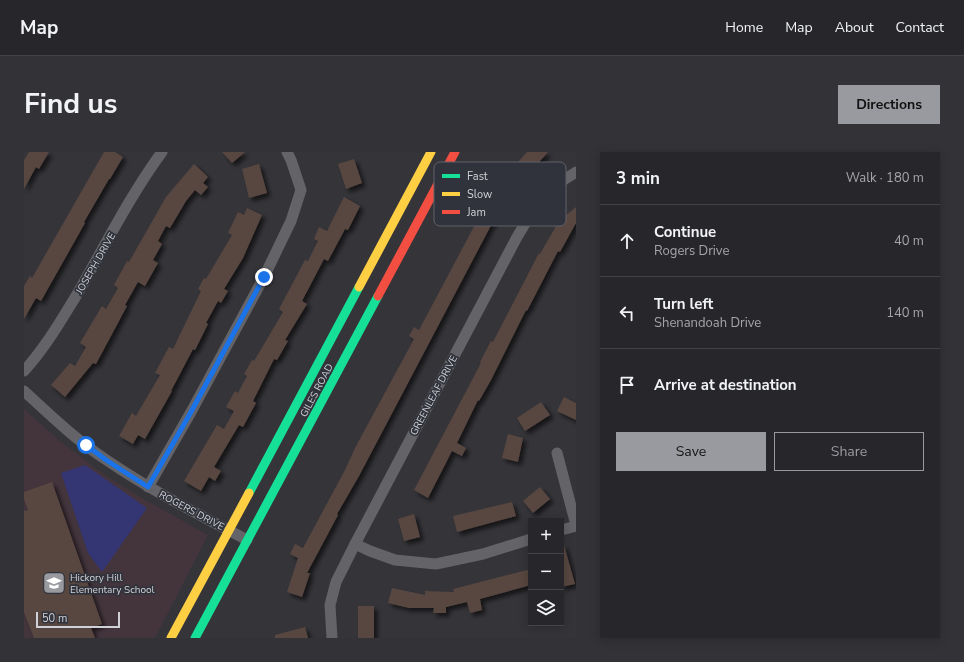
<!DOCTYPE html>
<html lang="en">
<head>
<meta charset="utf-8">
<style>
  body { margin:0; font-family:"Nunito Sans",sans-serif; background:#333337; color:#f1f3f6 }
  .controls { position:absolute; right:12px; bottom:12px; display:grid; overflow:hidden; border-radius:0px; box-shadow:0 2px 10px #0003 }
  .controls button { width:36px; height:36px; display:grid; place-items:center; padding:0; border:0; border-bottom:1px solid #434447; background:#27272b; color:#f1f3f6; font:20px sans-serif }
  .scale { position:absolute; left:12px; bottom:10px; width:84px; box-sizing:border-box; padding-left:4px; border:2px solid #d0d1d6; border-top:0; font-size:11px; line-height:14px; white-space:nowrap; color:#d0d1d6; -webkit-text-stroke:3px #31333c; paint-order:stroke }
  .stop { position:absolute; width:12px; height:12px; margin:-9px; border:3px solid #1a73e8; border-radius:50%; background:#fff }
  .stop.end { background:#1a73e8; border-color:#fff; box-shadow:0 1px 4px #0008 }
  .list { margin:0; padding:0; list-style:none }
  h2 { display:flex; justify-content:space-between; align-items:center; height:52px; margin:0; padding:0 16px; font-size:17px }
  h2 small { font-size:13px; font-weight:400; color:#a4a5a9 }
  .list li { display:grid; grid-template-columns:26px 1fr auto; gap:12px; align-items:center; box-sizing:border-box; height:72px; padding:0 16px; border-top:1px solid #434447 }
  .list b { display:block; font-size:15px; white-space:nowrap }
  .list p { margin:0; font-size:13px; white-space:nowrap; color:#a4a5a9 }
  .list em { font-size:13px; font-style:normal; color:#a4a5a9 }
  .actions { display:flex; gap:8px; padding:12px 16px }
  .actions a { flex:1; padding:9px 0; border:1px solid #999a9f; border-radius:0px; text-align:center; font-size:14px; color:#999a9f }
  .actions .main { background:#999a9f; color:#111 }
  .icon { flex:none; width:22px; height:22px; fill:none; stroke:currentColor; stroke-width:2; stroke-linecap:round; stroke-linejoin:round }
  .map { position:relative; flex:none; width:552px; height:486px; overflow:hidden; border-radius:0px }
  header { display:flex; align-items:center; gap:24px; box-sizing:border-box; height:56px; padding:0 20px; background:#27272b; border-bottom:1px solid #434447 }
  header strong { font-size:19px }
  nav { display:flex; gap:22px; margin-inline-start:auto; font-size:14px }
  .intro { display:flex; align-items:center; justify-content:space-between; box-sizing:border-box; height:96px; padding:0 24px }
  h1 { margin:0; font-size:28px }
  .button { padding:10px 18px; border-radius:0px; background:#999a9f; color:#111; font-size:14px; font-weight:700 }
  main { display:flex; gap:24px; padding:0 24px }
  aside { flex:1; background:#27272b; border-radius:0px; box-shadow:0 2px 10px #0003 }
  .map>svg:first-child { display:block }
  .education { fill:#44353d }
  .green { fill:#343573 }
  .building { fill:#584741; filter:url(#shadow) }
  .lines { fill:none; stroke-linecap:round; stroke-linejoin:round }
  .street { stroke:#646468; stroke-width:11 }
  .fast { stroke:#16e098; stroke-width:9 }
  .slow { stroke:#ffcf43; stroke-width:9 }
  .jam { stroke:#f24e42; stroke-width:9 }
  .route { stroke:#1a73e8; stroke-width:5 }
  .labels { text-anchor:middle; stroke-width:3.5; stroke-linejoin:round; paint-order:stroke }
  .street-label { font-size:10px; fill:#d0d1d6; stroke:#31333c }
  .poi-label { font-size:10px; fill:#d0d1d6; stroke:#31333c; text-anchor:start }
  .key { fill:#31333c; stroke:#61626a; stroke-width:1 }
  .key-label { font-size:11px; fill:#d0d1d6 }
</style>
</head>
<body>
<header>
<strong>Map</strong>
<nav><a>Home</a><a>Map</a><a>About</a><a>Contact</a></nav>
</header>
<div class="intro"><h1>Find us</h1><a class="button">Directions</a></div>
<main>
<div class="map">
<svg width="552" height="486" viewBox="0 0 552 486">
  <defs>
    <filter id="shadow"><feDropShadow dx="3.5" dy="3.5" stdDeviation="2" flood-color="#0009"/></filter>
  </defs>
  <rect width="100%" height="100%" fill="#343439"/>
  <!-- education -->
  <polygon class="education" points="0,257 36,289 82,324 123,349 184,383 131,486 0,486"/>
  <!-- green -->
  <polygon class="green" points="61,313 123,356 78,420 64,401 37,321"/>
  <!-- building -->
  <g class="building">
    <polygon points="5,0 25,0 15,17 12,15 0,37 0,8"/>
    <polygon points="80,0 91,0 99,5 86,27 85,27 60,70 61,71 17,149 12,146 0,167 0,134 6,124 8,126"/>
    <polygon points="198,0 221,0 208,11"/>
    <polygon points="503,0 524,0 501,26 499,24 473,62 335,324 313,362 314,363 283,421 286,421 278,445 263,440 274,406 266,402 271,392 279,396 321,318 331,296 390,187 385,184 390,175 395,178 463,50 480,25 481,25"/>
    <polygon points="330,7 338,31 322,37 314,12"/>
    <polygon points="170,12 184,25 179,31 184,35 177,43 171,38 162,49 146,76 142,74 134,89 138,92 129,108 134,111 121,134 114,130 101,153 103,154 72,212 69,211 41,245 27,233 46,211 51,214 62,195 56,191 78,154 82,157 94,136 90,133 103,109 105,110 142,45"/>
    <polygon points="235,12 243,41 225,46 218,17"/>
    <polygon points="320,45 336,54 324,78 321,77 304,109 300,107 278,149 283,152 261,188 264,189 253,208 250,207 229,249 232,251 219,275 215,273 190,315 197,319 191,329 185,325 177,339 160,329 193,273 200,277 210,259 202,255 211,239 214,241 223,224 220,222 228,208 230,209 259,160 255,157 281,108 284,109 294,89 290,87 295,75 303,79"/>
    <polygon points="552,55 552,71 536,100 534,99 503,159 502,158 467,228 455,249 454,248 433,291 442,296 438,304 428,299 404,346 390,338 457,211 456,210 467,189 469,190 515,101 516,102 535,69"/>
    <polygon points="223,56 238,63 219,106 200,137 204,139 197,151 194,149 182,171 184,172 171,198 169,197 147,239 148,239 121,287 114,283 109,292 95,284 108,261 112,264 136,223 131,221 145,195 149,197 177,139 174,137 180,126 182,127 208,83 204,81 214,60 220,63"/>
    <polygon points="540,245 552,251 552,268 533,259"/>
    <polygon points="517,250 526,263 501,279 493,266"/>
    <polygon points="484,282 499,286 494,310 478,306"/>
    <polygon points="28,330 78,472 67,476 71,486 10,486 0,460 0,359 4,358 0,347 0,340"/>
    <polygon points="516,335 526,347 509,361 499,349"/>
    <polygon points="488,350 492,364 433,380 429,364"/>
    <polygon points="390,362 396,385 380,389 374,367"/>
    <polygon points="540,393 551,432 537,435 537,394"/>
    <polygon points="507,417 507,433 456,447 458,458 446,461 443,450 422,455 422,461 409,461 410,456 385,456 364,451 368,436 401,443 401,439 430,440 429,437"/>
    <rect x="334" y="454" width="16" height="32"/>
    <polygon points="281,475 284,486 251,486 251,483"/>
  </g>
  <g class="lines">
    <!-- street -->
    <g class="street">
      <path d="M0 219C21 196 36 170 52 144 80 96 105 45 138 0"/>
      <path d="M0 239C27 264 53 289 84 309 128 339 176 363 223 388"/>
      <polyline points="533,301 552,373"/>
      <polyline points="124,335 167,260 240,125 267,69 277,38 267,8 263,0"/>
      <polyline points="537,378 552,374"/>
      <polyline points="331,392 346,399 371,408 412,412 459,402 507,387"/>
      <polyline points="308,486 306,453 312,430 331,392 493,85 510,57 532,33 552,20"/>
    </g>
    <!-- fast -->
    <g class="fast">
      <polyline points="225,341 335,135"/>
      <polyline points="171,486 354,144"/>
    </g>
    <!-- slow -->
    <g class="slow">
      <polyline points="335,135 407,0"/>
      <polyline points="147,486 225,341"/>
    </g>
    <!-- jam -->
    <polyline class="jam" points="354,144 431,0"/>
  </g>
  <g class="lines">
    <!-- route -->
    <polyline class="route" points="62,293 82,308 124,335 167,260 240,125"/>
  </g>
  <!-- icons -->
  <defs>
    <g id="school-square" transform="scale(1.15)"><rect x="-9" y="-9" width="18" height="18" rx="4" fill="#999a9f" stroke="#31333c"/><path d="M0-5L7-2L0 1L-7-2ZM-4 1L0 2.5L4 1V4Q0 6-4 4Z" fill="#fff"/></g>
  </defs>
  <g fill-rule="evenodd">
    <use href="#school-square" x="30" y="431"/>
  </g>
  <g class="labels">
    <!-- street labels -->
    <g class="street-label">
      <text transform="translate(71 111) rotate(-60)" y="4">JOSEPH DRIVE</text>
      <text transform="translate(292 238) rotate(-62)" y="4">GILES ROAD</text>
      <text transform="translate(409 243) rotate(-62)" y="4">GREENLEAF DRIVE</text>
      <text transform="translate(168 358) rotate(28)" y="4">ROGERS DRIVE</text>
    </g>
    <!-- poi labels -->
    <g class="poi-label">
      <text x="46" y="429">Hickory Hill<tspan x="46" dy="12">Elementary School</tspan></text>
    </g>
  </g>
  <!-- legend -->
  <rect x="410" y="10" width="132" height="64" rx="6" class="key"/>
  <rect x="418" y="22" width="18" height="4" fill="#16e098"/>
  <rect x="418" y="40" width="18" height="4" fill="#ffcf43"/>
  <rect x="418" y="58" width="18" height="4" fill="#f24e42"/>
  <g class="key-label">
    <text x="443" y="28">Fast</text>
    <text x="443" y="46">Slow</text>
    <text x="443" y="64">Jam</text>
  </g>
</svg>
<div class="controls">
<button>+</button>
<button>−</button>
<button><svg class="icon" aria-label="layers" viewBox="0 0 24 24"><path d="M12 4l9 5-9 5-9-5zM3 14l9 5 9-5"/></svg></button>
</div>
<div class="scale">50 m</div>
<div class="stop" style="left:62px;top:293px"></div>
<div class="stop end" style="left:240px;top:125px"></div>
</div>
<aside>
<h2>3 min<small>Walk · 180 m</small></h2>
<ul class="list">
<li><svg class="icon" aria-label="ahead" viewBox="0 0 24 24"><path d="M12 20V5M6 11l6-6 6 6"/></svg><div><b>Continue</b><p>Rogers Drive</p></div><em>40 m</em></li>
<li><svg class="icon" aria-label="left" viewBox="0 0 24 24"><path d="M17 20v-9H6M10 6l-5 5 5 5"/></svg><div><b>Turn left</b><p>Shenandoah Drive</p></div><em>140 m</em></li>
<li><svg class="icon" aria-label="arrive" viewBox="0 0 24 24"><path d="M6 21V4h12l-3 4 3 4H6"/></svg><div><b>Arrive at destination</b></div></li>
</ul>
<div class="actions"><a class="main">Save</a><a>Share</a></div>
</aside>
</main>
</body>
</html>
